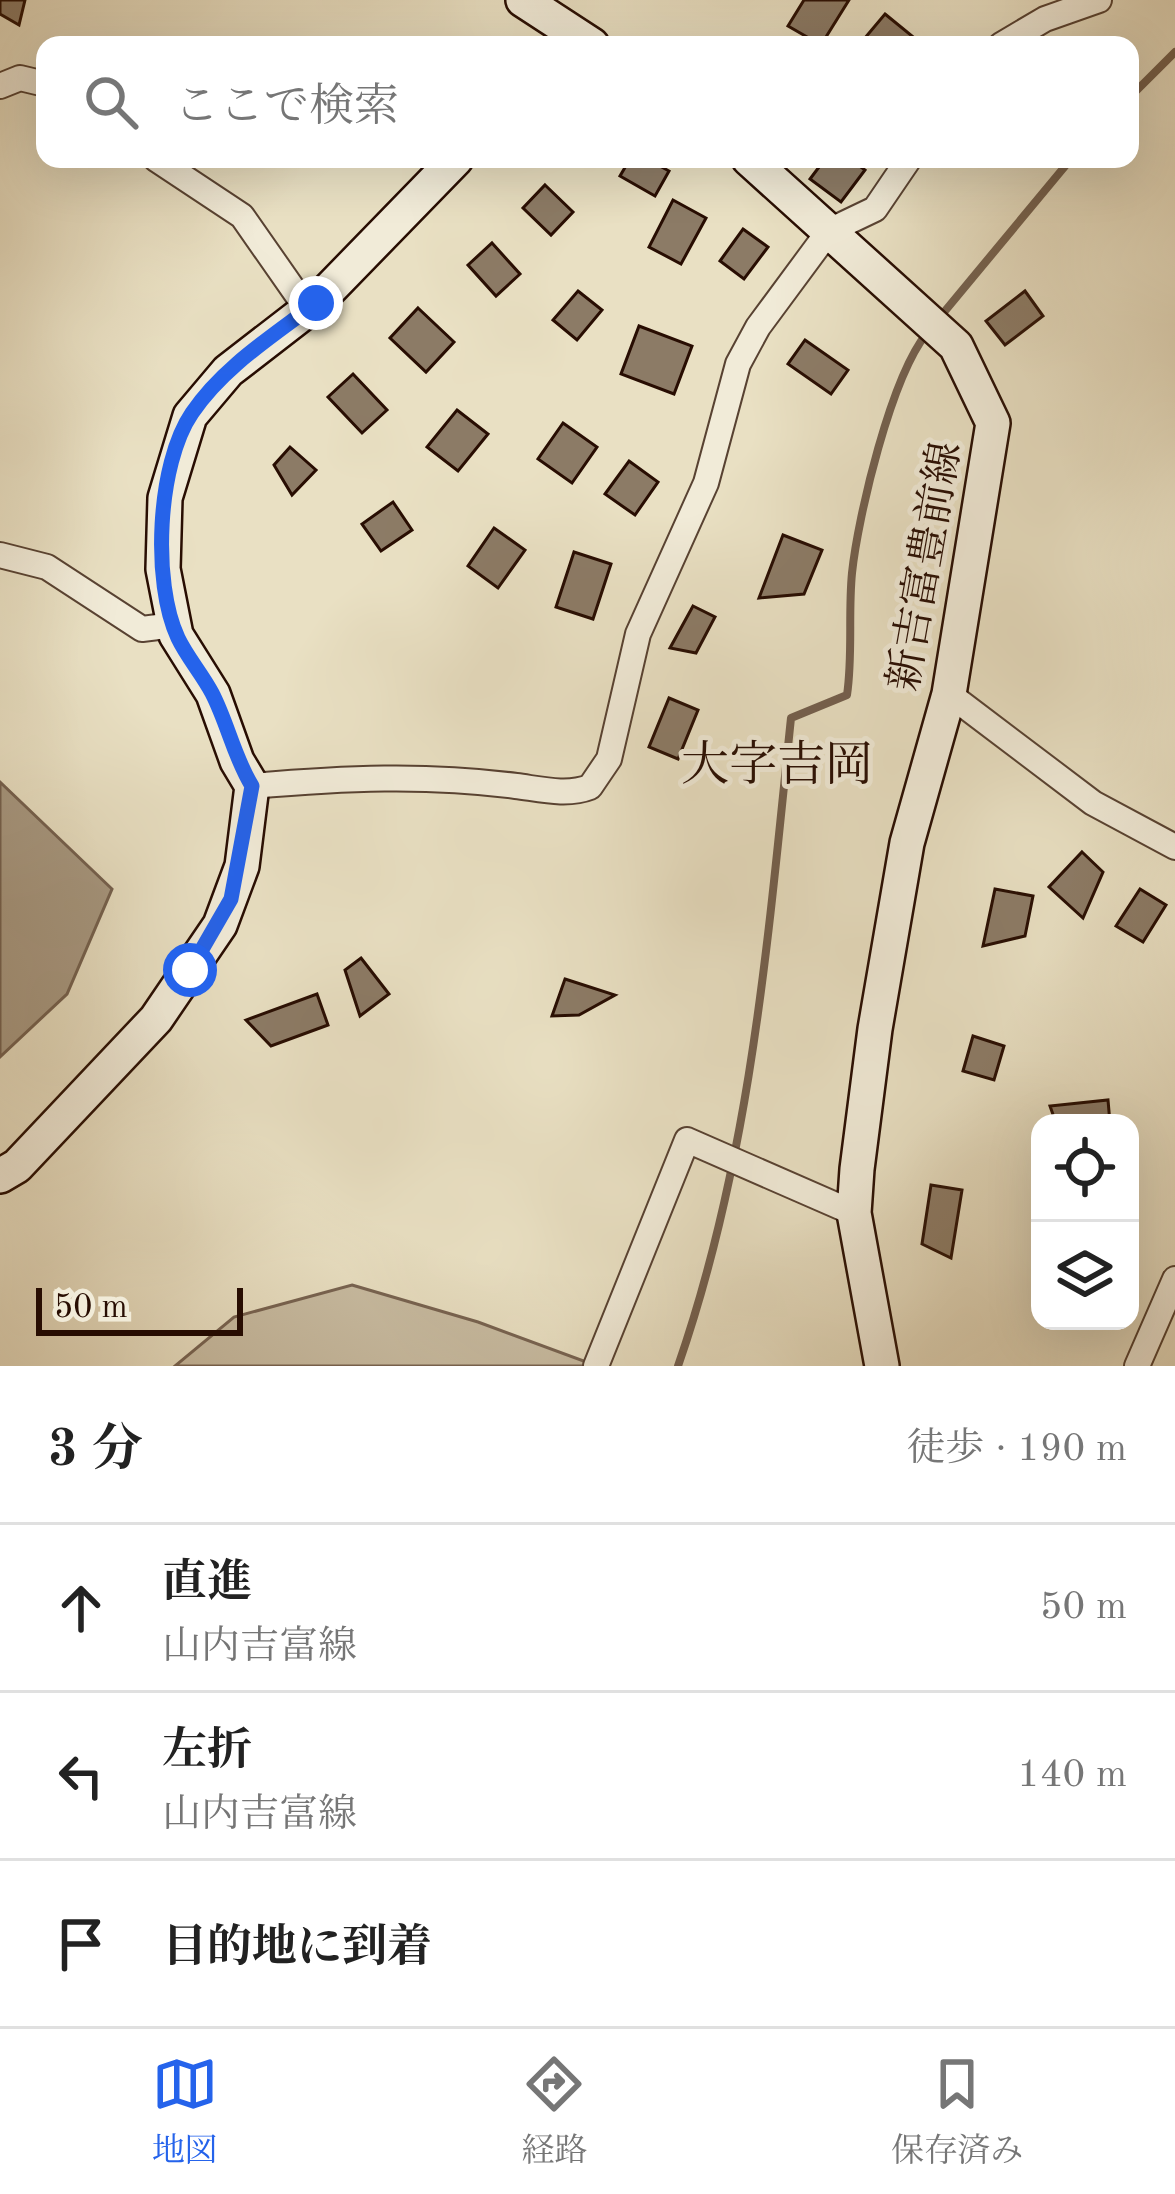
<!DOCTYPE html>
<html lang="ja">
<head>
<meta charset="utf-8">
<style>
  body { margin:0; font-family:"Old Standard TT","Noto Serif JP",serif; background:#f2f2f2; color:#222 }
  .controls { position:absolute; right:36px; bottom:36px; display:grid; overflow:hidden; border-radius:24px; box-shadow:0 12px 48px #0002 }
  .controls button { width:108px; height:108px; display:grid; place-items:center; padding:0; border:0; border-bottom:3px solid #e0e0e0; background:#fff; color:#222; font:60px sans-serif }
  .scale { position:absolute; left:36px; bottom:30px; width:207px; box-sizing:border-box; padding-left:12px; border:6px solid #280d02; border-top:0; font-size:33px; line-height:42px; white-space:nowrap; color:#280d02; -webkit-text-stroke:9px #f1ebd8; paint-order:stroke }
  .stop { position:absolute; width:36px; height:36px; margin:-27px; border:9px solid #2563eb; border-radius:50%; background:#fff }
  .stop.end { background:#2563eb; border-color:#fff; box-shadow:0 3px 12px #0008 }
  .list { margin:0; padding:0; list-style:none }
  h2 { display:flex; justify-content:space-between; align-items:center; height:156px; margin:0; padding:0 48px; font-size:51px }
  h2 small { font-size:39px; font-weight:400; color:#767676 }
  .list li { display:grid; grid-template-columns:78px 1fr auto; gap:36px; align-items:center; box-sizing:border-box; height:168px; padding:0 48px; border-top:3px solid #e0e0e0 }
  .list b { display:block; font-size:45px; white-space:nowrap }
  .list p { margin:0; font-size:39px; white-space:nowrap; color:#767676 }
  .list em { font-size:39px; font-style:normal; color:#767676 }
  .icon { flex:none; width:66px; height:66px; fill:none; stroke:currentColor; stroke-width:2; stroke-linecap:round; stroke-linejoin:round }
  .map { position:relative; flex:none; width:1175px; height:1366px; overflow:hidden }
  .search { position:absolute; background:#fff; box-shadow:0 12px 48px #0002; left:36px; right:36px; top:36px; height:132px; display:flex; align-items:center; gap:30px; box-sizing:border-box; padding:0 42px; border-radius:24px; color:#767676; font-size:45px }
  .sheet { height:660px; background:#fff }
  nav { display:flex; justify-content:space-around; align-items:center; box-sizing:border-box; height:168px; border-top:3px solid #e0e0e0; background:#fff; font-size:33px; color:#767676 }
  nav a { display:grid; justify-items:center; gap:6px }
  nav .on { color:#2563eb }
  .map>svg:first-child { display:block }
  .green { fill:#c8bca2; stroke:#786452; stroke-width:3 }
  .water { fill:#a79881; stroke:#74604e; stroke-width:3 }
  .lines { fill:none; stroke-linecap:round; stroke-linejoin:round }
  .stream { stroke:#74604e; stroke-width:8 }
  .building { fill:#8c7b66; stroke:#280d02; stroke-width:3 }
  .minor-casing { stroke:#584232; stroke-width:28 }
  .secondary-casing { stroke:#280d02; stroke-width:38 }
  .minor { stroke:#f1ebd8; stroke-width:24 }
  .secondary { stroke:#f1ebd8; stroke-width:33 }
  .route { stroke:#2563eb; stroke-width:15 }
  .labels { text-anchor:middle; stroke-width:10; stroke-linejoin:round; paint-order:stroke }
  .street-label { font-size:42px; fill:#280d02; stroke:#f1ebd8 }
  .quarter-label { font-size:48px; fill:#280d02; stroke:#f1ebd8 }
</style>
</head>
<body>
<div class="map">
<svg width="1175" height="1366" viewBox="0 0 1175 1366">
  <rect width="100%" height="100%" fill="#e9e0c3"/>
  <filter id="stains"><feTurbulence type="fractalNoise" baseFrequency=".00167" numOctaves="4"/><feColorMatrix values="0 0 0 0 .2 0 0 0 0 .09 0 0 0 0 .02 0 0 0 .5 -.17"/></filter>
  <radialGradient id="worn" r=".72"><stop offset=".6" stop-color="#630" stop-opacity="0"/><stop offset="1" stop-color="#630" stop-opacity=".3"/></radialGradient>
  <!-- green -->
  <polygon class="green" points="352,1285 478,1322 597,1366 175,1366 234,1317"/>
  <!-- water -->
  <polygon class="water" points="0,782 112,889 67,994 0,1057"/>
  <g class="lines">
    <!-- stream -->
    <g class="stream">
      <polyline points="1130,97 1175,52"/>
      <polyline points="940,317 1071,159"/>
      <path d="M678 1366C751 1156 768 938 791 718L847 695C853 655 848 614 852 573 858 516 891 377 927 333"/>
    </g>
  </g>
  <!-- building -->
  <g class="building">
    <polygon points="0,0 25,0 19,25 0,14"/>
    <polygon points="804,0 849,0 821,45 788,26"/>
    <polygon points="885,14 917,40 912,45 859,45"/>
    <polygon points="630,159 647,159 669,171 655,196 620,176"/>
    <polygon points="825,159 850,159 865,170 841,202 810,179"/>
    <polygon points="545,185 573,212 551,235 523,208"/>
    <polygon points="673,200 706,218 681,264 649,247"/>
    <polygon points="743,229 768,247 744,279 720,261"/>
    <polygon points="492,243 520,274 496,296 468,265"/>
    <polygon points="578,291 602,310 577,340 553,320"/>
    <polygon points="1025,291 1043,316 1005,345 986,321"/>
    <polygon points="418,308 454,342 426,372 390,338"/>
    <polygon points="639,326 692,346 674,394 621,374"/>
    <polygon points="805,340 848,370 831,394 788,364"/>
    <polygon points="353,374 387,410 362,433 328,397"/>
    <polygon points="457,410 488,434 458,471 427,447"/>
    <polygon points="563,423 597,447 572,483 538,459"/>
    <polygon points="290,447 316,470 292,495 274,465"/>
    <polygon points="629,461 658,482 635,515 605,494"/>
    <polygon points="393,502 412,530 381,551 362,524"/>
    <polygon points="494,528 525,550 498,588 468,566"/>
    <polygon points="783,535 822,550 804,594 759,598"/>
    <polygon points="574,552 611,564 593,619 556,607"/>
    <polygon points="693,606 715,617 696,653 670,648"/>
    <polygon points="669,698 698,710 678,759 649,747"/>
    <polygon points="1082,852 1103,872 1083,918 1049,887"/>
    <polygon points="995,889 1033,896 1025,936 983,946"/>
    <polygon points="1140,889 1166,905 1143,942 1116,926"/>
    <polygon points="361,958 389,994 360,1016 345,970"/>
    <polygon points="565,979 615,995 579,1015 552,1016"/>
    <polygon points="317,994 328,1025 271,1046 246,1020"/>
    <polygon points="973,1036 1004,1046 994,1080 963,1071"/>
    <polygon points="1108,1100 1110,1123 1056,1123 1050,1106"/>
    <polygon points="931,1185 962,1190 951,1258 922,1244"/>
  </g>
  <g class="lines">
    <!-- minor casing -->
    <g class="minor-casing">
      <g id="minor">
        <polyline points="1001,45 1045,19 1099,0"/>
        <polyline points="0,86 20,78 45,84"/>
        <polyline points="156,159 242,216 307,309"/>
        <polyline points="0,555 47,567 142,629 174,625"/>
        <polyline points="949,694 1093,803 1175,847"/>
        <path d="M252 786C343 778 426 774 516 786 540 789 567 796 590 787L609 759 638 634 706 483 738 364 758 327 829 231 875 209 909 159"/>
        <polyline points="596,1366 687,1140 854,1213"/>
        <polyline points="1137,1366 1175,1279"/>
      </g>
    </g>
    <!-- secondary casing -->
    <g class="secondary-casing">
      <g id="secondary">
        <polyline points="523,0 592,45"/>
        <polyline points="749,159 956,346 993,423 949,694 907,843 875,1029 857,1169 854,1213 882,1366"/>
        <polyline points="0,1176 17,1166 156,1019 220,925 242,866 252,786 237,761 213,694 176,635 163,569 165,498 190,416 228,371 316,303 456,159"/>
      </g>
    </g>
    <!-- minor -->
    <use href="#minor" class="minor"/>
    <!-- secondary -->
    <use href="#secondary" class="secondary"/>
  </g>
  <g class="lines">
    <!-- route -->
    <path class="route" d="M190 970 231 899 252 786C234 757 228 724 212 693 202 674 187 657 178 638 152 583 157 464 192 413 223 367 273 336 316 303"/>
  </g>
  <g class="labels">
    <!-- street labels -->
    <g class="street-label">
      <text transform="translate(923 566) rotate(-80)" y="15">新吉富豊前線</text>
    </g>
    <!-- quarter labels -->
    <g class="quarter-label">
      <text x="777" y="780">大字吉岡</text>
    </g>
  </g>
  <rect width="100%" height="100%" filter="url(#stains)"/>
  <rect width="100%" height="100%" fill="url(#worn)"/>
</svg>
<div class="controls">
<button><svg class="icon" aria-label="locate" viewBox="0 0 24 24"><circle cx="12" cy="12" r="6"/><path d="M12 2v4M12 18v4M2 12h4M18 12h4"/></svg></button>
<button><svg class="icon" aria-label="layers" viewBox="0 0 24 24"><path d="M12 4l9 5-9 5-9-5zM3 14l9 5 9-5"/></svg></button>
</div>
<div class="scale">50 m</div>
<div class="stop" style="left:190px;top:970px"></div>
<div class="stop end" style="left:316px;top:303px"></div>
<div class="search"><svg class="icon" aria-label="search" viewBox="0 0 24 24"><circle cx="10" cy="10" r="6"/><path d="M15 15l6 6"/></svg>ここで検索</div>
</div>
<section class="sheet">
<h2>3 分<small>徒歩 · 190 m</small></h2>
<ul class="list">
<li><svg class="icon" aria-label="ahead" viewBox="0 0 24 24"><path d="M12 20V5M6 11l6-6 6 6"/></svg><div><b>直進</b><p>山内吉富線</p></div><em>50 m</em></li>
<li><svg class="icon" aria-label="left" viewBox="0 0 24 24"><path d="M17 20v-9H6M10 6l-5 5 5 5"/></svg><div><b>左折</b><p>山内吉富線</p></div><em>140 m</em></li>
<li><svg class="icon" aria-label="arrive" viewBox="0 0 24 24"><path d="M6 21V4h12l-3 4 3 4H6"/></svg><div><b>目的地に到着</b></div></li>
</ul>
</section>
<nav>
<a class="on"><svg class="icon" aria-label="map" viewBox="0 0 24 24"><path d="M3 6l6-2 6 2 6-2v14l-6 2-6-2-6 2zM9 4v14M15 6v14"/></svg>地図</a>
<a><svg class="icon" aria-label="directions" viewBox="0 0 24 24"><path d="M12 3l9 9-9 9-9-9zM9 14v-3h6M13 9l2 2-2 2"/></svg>経路</a>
<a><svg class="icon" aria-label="saved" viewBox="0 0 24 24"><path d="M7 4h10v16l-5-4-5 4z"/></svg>保存済み</a>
</nav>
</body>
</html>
